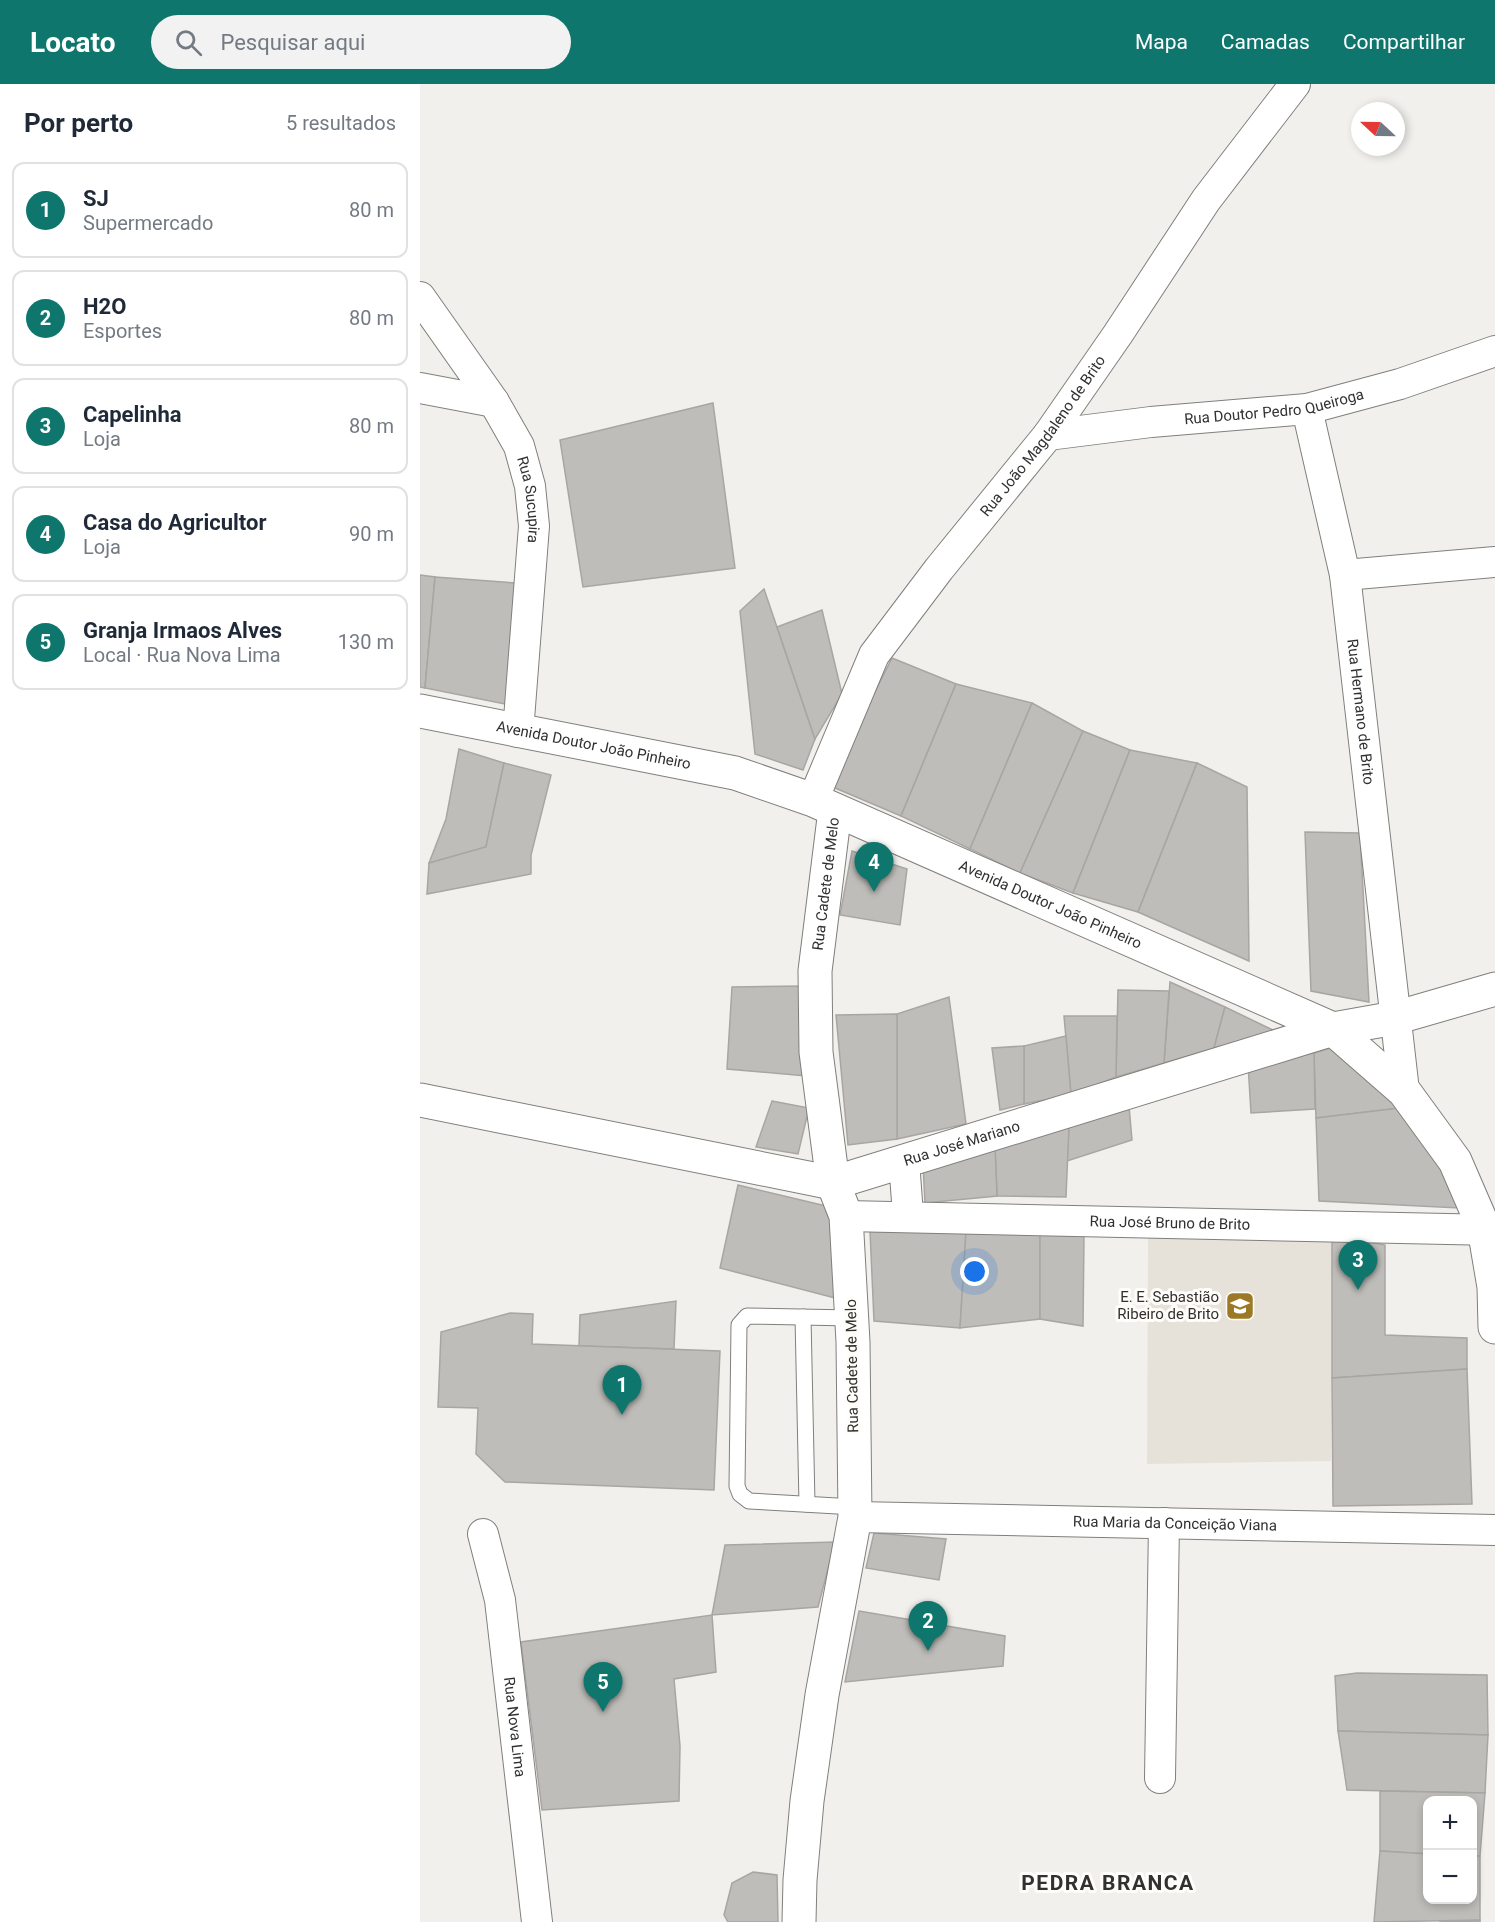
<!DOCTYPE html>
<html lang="pt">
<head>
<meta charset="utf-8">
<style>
  body { margin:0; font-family:Roboto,sans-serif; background:#f2f2f3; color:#1f2937 }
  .controls { position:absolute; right:18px; bottom:18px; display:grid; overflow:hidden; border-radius:12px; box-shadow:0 3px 9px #0003 }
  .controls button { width:54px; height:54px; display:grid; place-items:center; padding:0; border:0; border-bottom:2px solid #e0e1e3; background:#fff; color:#1f2937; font:30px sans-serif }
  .compass { position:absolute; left:931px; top:18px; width:54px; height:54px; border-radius:50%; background:#fff; box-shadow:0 3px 9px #0003; rotate:292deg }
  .you { position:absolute; left:555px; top:1188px; width:21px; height:21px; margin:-15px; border:4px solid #fff; border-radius:50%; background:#1a73e8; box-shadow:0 0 0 9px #1a73e833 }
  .badge { display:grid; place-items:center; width:39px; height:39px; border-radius:50%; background:#0f766e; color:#fff; font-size:20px; font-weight:700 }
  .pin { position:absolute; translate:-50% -50px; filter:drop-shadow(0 2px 3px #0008) }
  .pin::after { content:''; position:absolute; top:32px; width:21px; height:18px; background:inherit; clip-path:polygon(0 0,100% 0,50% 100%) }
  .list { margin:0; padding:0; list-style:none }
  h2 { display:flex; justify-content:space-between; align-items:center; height:78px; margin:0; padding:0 24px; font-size:26px }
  h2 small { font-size:20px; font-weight:400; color:#747a83 }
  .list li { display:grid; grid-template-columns:39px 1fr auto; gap:18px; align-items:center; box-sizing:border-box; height:96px; margin:0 12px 12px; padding:0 12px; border:2px solid #e0e1e3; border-radius:12px }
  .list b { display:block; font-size:22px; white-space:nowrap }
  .list p { margin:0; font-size:20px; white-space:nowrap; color:#747a83 }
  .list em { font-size:20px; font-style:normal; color:#747a83 }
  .icon { flex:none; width:33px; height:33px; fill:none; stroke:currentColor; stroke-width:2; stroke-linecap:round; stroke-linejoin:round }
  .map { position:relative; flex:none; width:1075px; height:1838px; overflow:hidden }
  header { display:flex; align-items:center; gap:36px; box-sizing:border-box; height:84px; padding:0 30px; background:#0f766e; color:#fff }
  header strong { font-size:28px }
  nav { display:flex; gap:33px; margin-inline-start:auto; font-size:21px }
  .search { width:420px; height:54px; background:#f2f2f3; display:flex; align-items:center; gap:15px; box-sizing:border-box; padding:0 21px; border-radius:33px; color:#747a83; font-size:22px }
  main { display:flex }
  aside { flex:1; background:#fff }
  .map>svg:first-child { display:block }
  .built { fill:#e7e2d9 }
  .building { fill:#bfbdb9; stroke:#a8a6a3; stroke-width:1.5 }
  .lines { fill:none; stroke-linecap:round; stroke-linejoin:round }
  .lane-casing { stroke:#817f7c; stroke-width:17 }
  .street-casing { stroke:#817f7c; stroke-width:32 }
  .secondary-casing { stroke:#817f7c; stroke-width:35 }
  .lane { stroke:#fff; stroke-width:15 }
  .street { stroke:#fff; stroke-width:30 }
  .secondary { stroke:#fff; stroke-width:33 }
  .labels { text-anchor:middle; stroke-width:6; stroke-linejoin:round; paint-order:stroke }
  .street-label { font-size:15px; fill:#323130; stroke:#fffdf9 }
  .poi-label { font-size:15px; fill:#323130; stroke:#fffdf9; text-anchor:end }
  .district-label { font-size:21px; font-weight:bold; letter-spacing:1.5px; fill:#323130; stroke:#fffdf9 }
</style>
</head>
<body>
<header>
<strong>Locato</strong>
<div class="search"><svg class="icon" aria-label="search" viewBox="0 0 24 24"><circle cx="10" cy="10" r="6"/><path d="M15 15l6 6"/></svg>Pesquisar aqui</div>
<nav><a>Mapa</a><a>Camadas</a><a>Compartilhar</a></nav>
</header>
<main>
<aside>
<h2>Por perto<small>5 resultados</small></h2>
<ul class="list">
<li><span class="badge">1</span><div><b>SJ</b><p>Supermercado</p></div><em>80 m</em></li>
<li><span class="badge">2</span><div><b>H2O</b><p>Esportes</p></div><em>80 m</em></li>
<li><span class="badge">3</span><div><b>Capelinha</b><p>Loja</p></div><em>80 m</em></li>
<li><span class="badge">4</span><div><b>Casa do Agricultor</b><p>Loja</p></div><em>90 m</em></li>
<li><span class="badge">5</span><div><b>Granja Irmaos Alves</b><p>Local · Rua Nova Lima</p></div><em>130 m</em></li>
</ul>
</aside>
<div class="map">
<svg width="1075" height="1838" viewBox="0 0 1075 1838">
  <rect width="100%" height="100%" fill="#f2f0ec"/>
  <!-- built -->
  <polygon class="built" points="728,1151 912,1151 911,1377 727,1380"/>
  <!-- building -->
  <g class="building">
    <polygon points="293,319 315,484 163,503 140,356"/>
    <polygon points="0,491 15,493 5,604 0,603"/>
    <polygon points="15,493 96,499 90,621 5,604"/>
    <polygon points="344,505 395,655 383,686 335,670 320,527"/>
    <polygon points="402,526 422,610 395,655 357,543"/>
    <polygon points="472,574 536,600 481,732 408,701"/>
    <polygon points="536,600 612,619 550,765 481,732"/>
    <polygon points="612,619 663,647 600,789 550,765"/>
    <polygon points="663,647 710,666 653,809 600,789"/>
    <polygon points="39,665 84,679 66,763 9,779 26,735"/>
    <polygon points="710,666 777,679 718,828 653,809"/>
    <polygon points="84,679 131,691 111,771 111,790 7,810 9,779 66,763"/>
    <polygon points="777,679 827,703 829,877 718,828"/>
    <polygon points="885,748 940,749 949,918 891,907"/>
    <polygon points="432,767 487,785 480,841 420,831"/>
    <polygon points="750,898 805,923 794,964 744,979"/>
    <polygon points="385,902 386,992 307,985 312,903"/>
    <polygon points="698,906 749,907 744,979 696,993"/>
    <polygon points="529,913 546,1040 477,1055 477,930"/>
    <polygon points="805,923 857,948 794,964"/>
    <polygon points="477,930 477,1055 428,1061 416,931"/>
    <polygon points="644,932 697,932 696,993 651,1011"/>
    <polygon points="646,952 651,1011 604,1020 604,962"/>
    <polygon points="920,961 980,1024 896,1034 894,969"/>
    <polygon points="604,962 604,1020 580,1026 572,964"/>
    <polygon points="894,969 895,1025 831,1029 828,980"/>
    <polygon points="352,1017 389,1024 378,1070 336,1063"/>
    <polygon points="709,1022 712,1056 647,1077 649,1042"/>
    <polygon points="980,1024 1008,1056 1039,1124 899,1117 896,1034"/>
    <polygon points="649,1042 646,1113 577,1112 575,1062"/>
    <polygon points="575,1062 577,1112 505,1119 503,1080"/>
    <polygon points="318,1101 406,1122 422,1131 419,1215 300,1184"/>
    <polygon points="450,1147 546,1148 540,1244 454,1237"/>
    <polygon points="546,1148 620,1148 620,1235 540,1244"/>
    <polygon points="620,1148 664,1151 663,1242 620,1235"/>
    <polygon points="912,1151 965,1161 965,1251 1047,1254 1047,1285 912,1294"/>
    <polygon points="256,1217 254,1265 159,1262 160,1231"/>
    <polygon points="90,1229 113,1230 112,1260 300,1267 294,1406 85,1398 56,1370 58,1324 18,1323 21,1248"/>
    <polygon points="1047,1285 1052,1420 913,1422 912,1294"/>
    <polygon points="454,1449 526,1455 519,1496 446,1484"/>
    <polygon points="415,1458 398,1523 292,1531 305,1461"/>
    <polygon points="439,1527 585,1552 583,1582 425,1598"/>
    <polygon points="292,1531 296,1588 254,1595 260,1662 259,1717 122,1726 101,1558"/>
    <polygon points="937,1589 1067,1591 1068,1651 918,1647 915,1592"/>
    <polygon points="918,1647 1068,1651 1065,1709 927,1706"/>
    <polygon points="960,1707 1065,1709 1060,1772 1052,1772 1052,1716 1008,1716 1008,1770 960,1767"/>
    <polygon points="960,1767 1008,1770 1008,1816 1052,1816 1052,1772 1060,1772 1060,1836 954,1838"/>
    <polygon points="333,1788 357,1791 358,1838 308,1838 304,1831 312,1799"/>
    <polygon points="1060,1836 1060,1838 1019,1838"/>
  </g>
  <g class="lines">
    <!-- lane casing -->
    <g class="lane-casing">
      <g id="lane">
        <polyline points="383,1233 387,1420"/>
        <polyline points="432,1234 327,1232 319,1241 317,1402 320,1410 329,1417 435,1423"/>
      </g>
    </g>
    <!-- street casing -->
    <g class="street-casing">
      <g id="street">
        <path id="s1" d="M0 213 74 318 99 362 110 402 114 442 98 648"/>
        <polyline points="0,304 74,318"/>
        <path id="s2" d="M887 325 925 491 984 1007"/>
        <path id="s3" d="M628 351 731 338 887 325 980 300 1075 267"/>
        <polyline points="925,491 1075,478"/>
        <path id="s4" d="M393 716 454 571 519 485 628 351 698 250 786 116 875 0"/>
        <polyline points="484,1077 488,1131"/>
        <path id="s5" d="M426 1132 1075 1146"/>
        <path id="s6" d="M435 1433 1075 1446"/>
        <path id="s7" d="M63 1450 80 1516 117 1838"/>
        <polyline points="740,1694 744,1439"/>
      </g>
    </g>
    <!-- secondary casing -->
    <g class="secondary-casing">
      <g id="secondary">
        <path id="s8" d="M0 627 315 689 393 716 913 945 984 1007 1035 1077 1064 1144 1074 1203 1075 1243"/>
        <path id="s9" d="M0 1016 413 1099 913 945 975 934 1075 905"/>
        <path id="s10" d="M379 1838 380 1796 387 1717 402 1611 435 1433 433 1258 426 1132 413 1099 396 968 395 887 415 726"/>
      </g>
    </g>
    <!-- lane -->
    <use href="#lane" class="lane"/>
    <!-- street -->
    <use href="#street" class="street"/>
    <!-- secondary -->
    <use href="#secondary" class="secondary"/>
  </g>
  <!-- icons -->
  <defs>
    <g id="school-square" transform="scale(1.5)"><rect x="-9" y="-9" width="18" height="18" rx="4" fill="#9c7a25" stroke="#fffdf9"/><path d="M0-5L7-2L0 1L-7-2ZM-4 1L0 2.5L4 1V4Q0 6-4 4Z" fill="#fff"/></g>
  </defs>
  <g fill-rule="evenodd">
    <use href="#school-square" x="820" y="1222"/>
  </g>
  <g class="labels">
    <!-- street labels -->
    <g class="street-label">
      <text dy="5" stroke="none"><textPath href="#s3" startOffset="228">Rua Doutor Pedro Queiroga</textPath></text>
      <text dy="5" stroke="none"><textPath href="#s4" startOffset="434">Rua João Magdaleno de Brito</textPath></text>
      <text dy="5" stroke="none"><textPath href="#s1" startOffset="234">Rua Sucupira</textPath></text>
      <text dy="5" stroke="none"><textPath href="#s2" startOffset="308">Rua Hermano de Brito</textPath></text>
      <text dy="5" stroke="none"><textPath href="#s8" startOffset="177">Avenida Doutor João Pinheiro</textPath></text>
      <text dy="5" stroke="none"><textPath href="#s10" startOffset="1047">Rua Cadete de Melo</textPath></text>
      <text dy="5" stroke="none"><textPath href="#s8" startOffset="663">Avenida Doutor João Pinheiro</textPath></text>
      <text dy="5" stroke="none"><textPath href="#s9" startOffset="556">Rua José Mariano</textPath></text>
      <text dy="5" stroke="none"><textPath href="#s5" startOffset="324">Rua José Bruno de Brito</textPath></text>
      <text transform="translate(432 1282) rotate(-91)" y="5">Rua Cadete de Melo</text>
      <text dy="5" stroke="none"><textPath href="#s6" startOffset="320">Rua Maria da Conceição Viana</textPath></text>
      <text dy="5" stroke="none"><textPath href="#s7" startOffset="196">Rua Nova Lima</textPath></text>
    </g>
    <!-- poi labels -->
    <g class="poi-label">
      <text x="799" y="1218">E. E. Sebastião<tspan x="799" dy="17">Ribeiro de Brito</tspan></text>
    </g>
    <!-- district labels -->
    <g class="district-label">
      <text x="688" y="1806">PEDRA BRANCA</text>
    </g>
  </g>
</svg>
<div class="controls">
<button>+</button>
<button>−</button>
</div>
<svg class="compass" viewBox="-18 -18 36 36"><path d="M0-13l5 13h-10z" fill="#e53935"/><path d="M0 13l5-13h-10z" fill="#747a83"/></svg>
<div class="you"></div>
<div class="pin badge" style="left:202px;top:1331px">1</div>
<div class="pin badge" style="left:508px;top:1567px">2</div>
<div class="pin badge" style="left:938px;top:1206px">3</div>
<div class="pin badge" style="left:454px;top:808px">4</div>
<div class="pin badge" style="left:183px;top:1628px">5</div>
</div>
</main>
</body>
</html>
